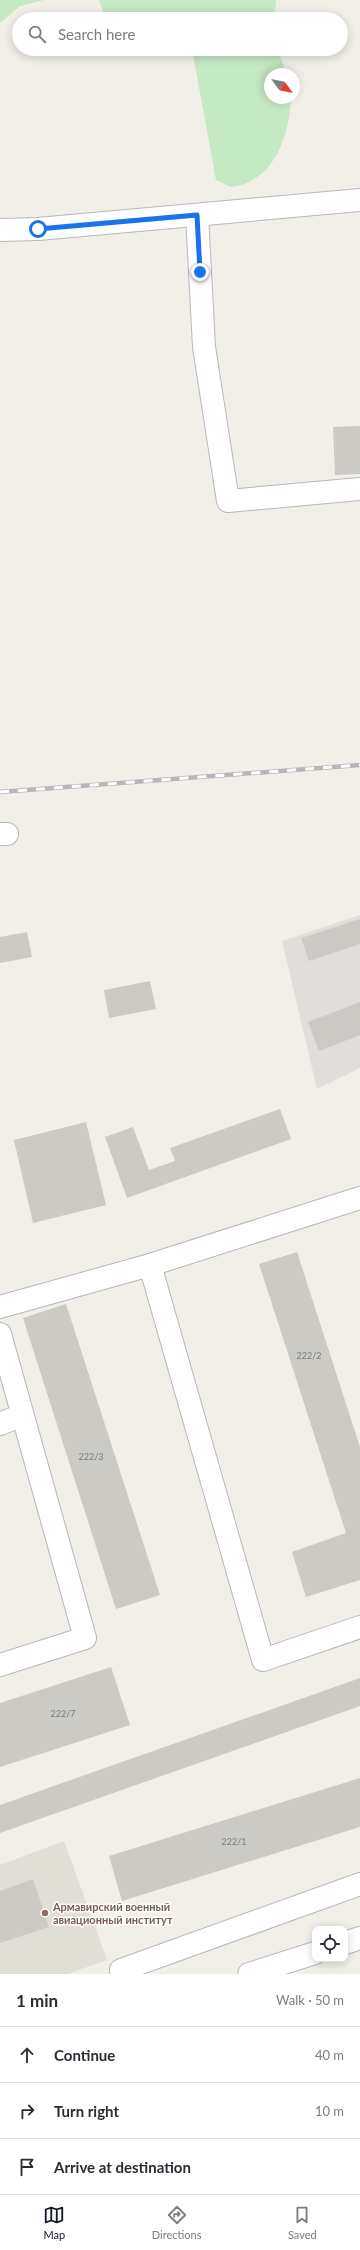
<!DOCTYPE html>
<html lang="en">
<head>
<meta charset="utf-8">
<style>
  body { margin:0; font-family:Lato,sans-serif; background:#f2f2f3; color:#2b2b33 }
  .controls { position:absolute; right:12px; bottom:12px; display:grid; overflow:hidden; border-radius:8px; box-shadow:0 2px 10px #0003 }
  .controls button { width:36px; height:36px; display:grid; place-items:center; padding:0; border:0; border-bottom:1px solid #e1e1e2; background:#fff; color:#2b2b33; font:20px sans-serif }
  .compass { position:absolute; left:264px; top:68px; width:36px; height:36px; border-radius:50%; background:#fff; box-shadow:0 2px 10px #0003; rotate:123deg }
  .stop { position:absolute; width:12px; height:12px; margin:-9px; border:3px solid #1a73e8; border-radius:50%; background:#fff }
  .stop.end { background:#1a73e8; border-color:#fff; box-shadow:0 1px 4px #0008 }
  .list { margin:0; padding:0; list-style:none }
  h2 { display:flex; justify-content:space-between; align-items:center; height:52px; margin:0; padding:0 16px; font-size:17px }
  h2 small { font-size:13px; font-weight:400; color:#7c7c81 }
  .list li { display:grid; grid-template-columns:26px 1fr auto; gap:12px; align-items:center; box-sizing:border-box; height:56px; padding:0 16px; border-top:1px solid #e1e1e2 }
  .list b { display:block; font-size:15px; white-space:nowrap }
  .list em { font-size:13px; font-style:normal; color:#7c7c81 }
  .icon { flex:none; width:22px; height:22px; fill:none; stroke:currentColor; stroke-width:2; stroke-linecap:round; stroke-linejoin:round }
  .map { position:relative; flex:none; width:360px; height:1974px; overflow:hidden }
  .search { position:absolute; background:#fff; box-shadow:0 2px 10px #0003; left:12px; right:12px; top:12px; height:44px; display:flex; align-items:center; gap:10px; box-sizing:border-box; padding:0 14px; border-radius:22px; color:#7c7c81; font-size:15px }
  .sheet { height:220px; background:#fff }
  nav { display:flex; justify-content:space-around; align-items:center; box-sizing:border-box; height:56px; border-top:1px solid #e1e1e2; background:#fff; font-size:11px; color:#7c7c81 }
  nav a { display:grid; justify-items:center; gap:2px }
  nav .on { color:#111827 }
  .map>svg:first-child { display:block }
  .industrial { fill:#e0deda }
  .education { fill:#e1ded6 }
  .green { fill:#c5e8c5 }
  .building { fill:#cccac5 }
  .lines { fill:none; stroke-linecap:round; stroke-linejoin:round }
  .minor-casing { stroke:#b5b8bc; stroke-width:24 }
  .minor { stroke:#fff; stroke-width:22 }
  .rail-casing { stroke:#b6b7b8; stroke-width:4.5 }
  .rail { stroke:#fff; stroke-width:3; stroke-dasharray:9; stroke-linecap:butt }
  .route { stroke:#1a73e8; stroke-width:5 }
  .education-dot { fill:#8d6e63; stroke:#fff; stroke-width:1.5 }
  .labels { text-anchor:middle; stroke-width:3; stroke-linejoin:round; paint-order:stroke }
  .number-label { font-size:9px; fill:#7a7d7f }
  .education-label { font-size:11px; font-weight:bold; fill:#785e54; stroke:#fff; text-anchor:start }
</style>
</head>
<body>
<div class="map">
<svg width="360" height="1974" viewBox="0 0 360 1974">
  <rect width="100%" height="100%" fill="#f1efe8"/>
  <!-- industrial -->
  <polygon class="industrial" points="360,915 360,1068 317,1089 282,941"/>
  <!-- education -->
  <polygon class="education" points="64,1841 107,1960 68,1974 0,1974 0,1865"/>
  <!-- green -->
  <g class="green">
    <polygon points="0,0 44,0 20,6 0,23"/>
    <polygon points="99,0 276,0 276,2 274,19 106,19"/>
    <path d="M192 49H277L287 74H270V98H291C290 128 279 168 249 182 243 185 237 186 231 187L216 180Z"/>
  </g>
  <!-- building -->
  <g class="building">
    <polygon points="360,426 360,474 335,475 333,427"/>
    <polygon points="360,919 360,944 309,961 301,938"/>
    <polygon points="27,932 32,957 0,963 0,937"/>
    <polygon points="150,981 156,1009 109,1018 104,990"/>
    <polygon points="360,1002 360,1035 319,1051 308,1022"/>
    <polygon points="280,1109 291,1139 127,1198 105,1137 133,1127 149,1170 175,1161 170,1148"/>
    <polygon points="86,1122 106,1205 33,1223 14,1140"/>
    <polygon points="297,1252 360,1447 360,1580 306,1597 292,1552 346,1533 259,1264"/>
    <polygon points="66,1304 160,1595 116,1609 23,1318"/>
    <polygon points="111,1667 130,1725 0,1767 0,1703"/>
    <polygon points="360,1678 360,1706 0,1833 0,1805"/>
    <polygon points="360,1778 360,1827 122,1901 109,1856"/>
    <polygon points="33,1879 49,1927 0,1943 0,1891"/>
  </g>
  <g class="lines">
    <!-- minor casing -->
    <g class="minor-casing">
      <g id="minor">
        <polyline points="197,215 204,347 228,501 360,489"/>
        <polyline points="0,230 38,229 360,200"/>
        <polyline points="0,834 7,834"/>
        <polyline points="360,1198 150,1265 263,1660 360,1627"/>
        <polyline points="0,1307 150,1265"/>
        <polyline points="0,1334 85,1638 0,1665"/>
        <polyline points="0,1424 22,1415"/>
        <polyline points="345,1943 360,1938"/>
        <polyline points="122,1974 121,1970 360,1884"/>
        <polyline points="249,1974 315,1953"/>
      </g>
    </g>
    <!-- minor -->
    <use href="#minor" class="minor"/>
    <!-- rail casing -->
    <g class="rail-casing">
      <polyline id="rail" points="0,792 360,765"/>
    </g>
    <!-- rail -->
    <use href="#rail" class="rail"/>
  </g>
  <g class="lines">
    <!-- route -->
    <polyline class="route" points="38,229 197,215 200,272"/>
  </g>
  <!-- markers -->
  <circle class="education-dot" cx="45" cy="1913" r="4"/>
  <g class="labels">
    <!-- number labels -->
    <g class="number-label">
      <text x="309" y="1359">222/2</text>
      <text x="91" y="1460">222/3</text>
      <text x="63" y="1717">222/7</text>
      <text x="234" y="1845">222/1</text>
    </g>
    <!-- education labels -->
    <g class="education-label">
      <text x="53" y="1911">Армавирский военный<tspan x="53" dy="13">авиационный институт</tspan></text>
    </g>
  </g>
</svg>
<div class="controls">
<button><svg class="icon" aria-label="locate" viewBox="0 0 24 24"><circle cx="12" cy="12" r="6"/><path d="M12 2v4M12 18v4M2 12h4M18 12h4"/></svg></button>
</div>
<svg class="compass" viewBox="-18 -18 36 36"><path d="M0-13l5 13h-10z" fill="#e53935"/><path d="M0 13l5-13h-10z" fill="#7c7c81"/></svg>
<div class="stop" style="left:38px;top:229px"></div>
<div class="stop end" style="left:200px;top:272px"></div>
<div class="search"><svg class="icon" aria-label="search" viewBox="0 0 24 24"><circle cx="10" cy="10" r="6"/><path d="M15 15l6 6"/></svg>Search here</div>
</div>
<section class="sheet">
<h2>1 min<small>Walk · 50 m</small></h2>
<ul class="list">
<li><svg class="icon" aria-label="ahead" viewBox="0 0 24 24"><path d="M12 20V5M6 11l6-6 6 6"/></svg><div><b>Continue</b></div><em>40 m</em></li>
<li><svg class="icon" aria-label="right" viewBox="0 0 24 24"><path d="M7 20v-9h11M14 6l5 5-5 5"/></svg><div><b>Turn right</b></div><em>10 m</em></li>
<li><svg class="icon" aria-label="arrive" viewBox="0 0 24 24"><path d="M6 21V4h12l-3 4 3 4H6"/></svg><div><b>Arrive at destination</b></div></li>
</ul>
</section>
<nav>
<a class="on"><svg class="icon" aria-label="map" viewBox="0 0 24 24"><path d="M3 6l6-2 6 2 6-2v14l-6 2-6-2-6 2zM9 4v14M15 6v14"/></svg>Map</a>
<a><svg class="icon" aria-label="directions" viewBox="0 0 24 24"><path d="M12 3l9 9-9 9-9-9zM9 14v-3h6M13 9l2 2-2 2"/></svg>Directions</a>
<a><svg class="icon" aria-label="saved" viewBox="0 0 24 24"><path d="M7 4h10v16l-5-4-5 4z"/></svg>Saved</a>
</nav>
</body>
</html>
